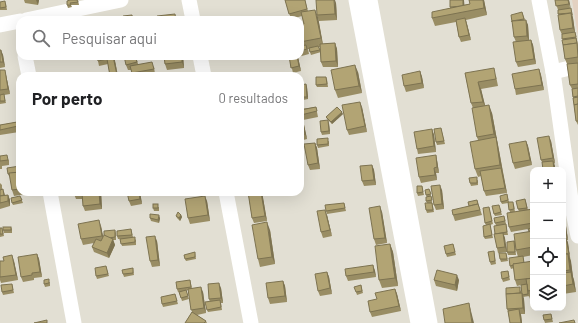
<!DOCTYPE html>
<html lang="pt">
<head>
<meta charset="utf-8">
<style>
  body { margin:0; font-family:Barlow,sans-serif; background:#f2f2f2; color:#202124 }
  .controls { position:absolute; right:12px; bottom:12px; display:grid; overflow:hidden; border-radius:8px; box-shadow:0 4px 16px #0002 }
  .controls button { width:36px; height:36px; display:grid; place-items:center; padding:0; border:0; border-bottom:1px solid #e0e0e0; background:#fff; color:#202124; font:20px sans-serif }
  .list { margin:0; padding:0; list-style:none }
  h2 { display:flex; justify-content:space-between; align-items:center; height:52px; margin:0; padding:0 16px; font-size:17px }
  h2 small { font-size:13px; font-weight:400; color:#757577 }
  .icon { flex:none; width:22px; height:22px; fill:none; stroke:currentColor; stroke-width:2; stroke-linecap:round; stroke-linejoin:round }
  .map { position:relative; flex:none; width:578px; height:323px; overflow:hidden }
  .search { position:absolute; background:#fff; box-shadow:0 4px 16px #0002; left:16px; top:16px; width:288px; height:44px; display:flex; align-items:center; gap:10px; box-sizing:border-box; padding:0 14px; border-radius:12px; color:#757577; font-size:15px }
  .panel { position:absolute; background:#fff; box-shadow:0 4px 16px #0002; left:16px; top:72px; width:288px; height:124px; border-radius:12px }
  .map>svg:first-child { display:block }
  .commercial { fill:#e3d1c1 }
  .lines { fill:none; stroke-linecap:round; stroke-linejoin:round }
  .minor { stroke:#fff; stroke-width:15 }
  .wall { fill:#998d64 }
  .shaded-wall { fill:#7d7351 }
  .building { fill:#b2a474; stroke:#7d7351 }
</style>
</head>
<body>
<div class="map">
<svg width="578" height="323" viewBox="0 0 578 323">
  <rect width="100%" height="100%" fill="#e2dfd3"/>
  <!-- commercial -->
  <polygon class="commercial" points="572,0 578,0 578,36"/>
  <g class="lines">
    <!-- minor -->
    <g class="minor">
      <polyline points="189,0 193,20"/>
      <polyline points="356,0 418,323"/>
      <polyline points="370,0 430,323"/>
      <polyline points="539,0 553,72 572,207 578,236"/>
      <polyline points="26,20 121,0"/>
      <polyline points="0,25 20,21"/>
      <polyline points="25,56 29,76"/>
      <polyline points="200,56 204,76"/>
      <polyline points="553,72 578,66"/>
      <polyline points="50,192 74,323"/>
      <polyline points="226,192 251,323"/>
    </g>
  </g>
  <!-- wall -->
  <g class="wall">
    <polygon points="24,0 39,0 38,5 25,3"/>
    <polygon points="70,0 78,0 79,5 71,5 72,7 68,8 67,5"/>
    <polygon points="285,0 305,0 308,11 318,17 323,44 335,43 337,49 338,67 323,67 321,62 320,47 319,47 321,52 311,55 309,49 308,49 309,54 298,57 301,71 293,73 289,56 300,56 300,24 304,24 302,16 291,19"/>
    <polygon points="469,0 484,0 487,15 466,20 471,40 461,42 459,37 456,22 435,26 432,18 450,8 450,7 470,4"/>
    <polygon points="555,0 569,0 570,8 572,11 575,32 576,35 578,45 578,125 576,121 573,98 572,89 570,85 567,64 565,59 563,40 562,35 560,30 558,10"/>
    <polygon points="0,2 6,4 7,10 0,10"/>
    <polygon points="336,3 337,20 319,21 317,15"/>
    <polygon points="522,12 525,20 528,25 529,40 531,40 533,45 536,64 518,67 516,62 516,42 514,37"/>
    <polygon points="0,50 3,55 5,67 0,68"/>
    <polygon points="114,56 118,76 110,76 108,64 99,66 98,61"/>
    <polygon points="136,56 138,64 154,67 155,74 145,76 133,76 131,70 128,70 126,65"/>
    <polygon points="164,56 183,56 184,68 167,70 165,64"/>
    <polygon points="539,69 541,75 544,90 516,95 515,89"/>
    <polygon points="0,70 6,75 10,94 4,95 6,103 0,104"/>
    <polygon points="420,71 422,77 424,88 406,92 404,86"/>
    <polygon points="358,72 362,93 338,98 335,90"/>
    <polygon points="465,73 496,76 498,86 481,89 485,106 492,113 497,140 498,145 507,193 486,196 484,191 481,176 478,177 475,169 478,140 477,137 473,108 471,103"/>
    <polygon points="326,77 327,79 328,87 317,87 316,85"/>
    <polygon points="306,84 307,87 308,99 303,100 302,97"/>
    <polygon points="300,102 301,109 316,107 318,117 303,120 307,139 300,141"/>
    <polygon points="362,107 367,132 349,135 347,130"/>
    <polygon points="343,114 332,124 327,119 326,117"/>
    <polygon points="17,122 19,127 20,134 19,132 0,135 0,125"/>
    <polygon points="329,123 330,134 322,135 321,132"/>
    <polygon points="441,128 445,144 437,145 436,142"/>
    <polygon points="432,129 434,135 436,152 418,154 417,149"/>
    <polygon points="329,141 329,146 318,148 317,145"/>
    <polygon points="526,141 528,146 532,165 515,169 513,163"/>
    <polygon points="551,141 555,163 554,164 555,166 542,162 541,160"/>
    <polygon points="315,143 317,148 320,169 310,170 308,165"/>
    <polygon points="436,155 437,160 439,173 436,173 437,180 421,183 419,177"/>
    <polygon points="0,156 9,160 9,165 2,166 2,169 0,169"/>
    <polygon points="372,165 374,170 376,185 364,186 362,181"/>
    <polygon points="20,166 20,192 26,192 26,194 14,196 12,190 10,176 9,176 8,174"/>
    <polygon points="478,180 478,185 471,186 470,183"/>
    <polygon points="0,183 2,185 2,190 4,192 5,195 8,195 10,200 10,206 0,209"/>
    <polygon points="422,186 424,195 418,196 417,193"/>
    <polygon points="442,190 444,209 436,210 434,205"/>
    <polygon points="430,191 434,212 427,213 426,210 427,203 426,201 427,197 426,195"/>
    <polygon points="101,192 102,209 85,211 83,206 83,199 76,199 74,194"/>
    <polygon points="140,192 142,204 131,206 129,201"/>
    <polygon points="248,192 262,192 267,221 254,223 252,218"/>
    <polygon points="507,194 509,202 514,205 515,212 519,211 518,209 526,202 528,210 533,209 533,255 523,257 524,263 533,261 533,298 530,299 528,293 529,296 523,297 521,285 517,286 515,280 514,268 511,269 510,266 518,257 516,250 515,245 516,255 508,255 507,252 514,241 529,231 528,229 511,232 509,227 510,212 508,203 502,204 501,202"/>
    <polygon points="20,196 23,203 13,205 12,203"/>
    <polygon points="477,200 482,215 455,221 453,215 469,206"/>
    <polygon points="207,201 210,221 190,224 188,218"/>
    <polygon points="344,203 346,211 327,214 326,211"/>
    <polygon points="159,207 159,211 154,211 153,208"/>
    <polygon points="489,207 493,224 490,225 493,238 485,239 484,237 486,225 485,223"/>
    <polygon points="500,208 502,215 495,216 494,214"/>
    <polygon points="382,212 387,243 376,245 374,239"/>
    <polygon points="181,215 182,217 180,221 177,218 176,216"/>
    <polygon points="327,215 332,236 323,238 321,232"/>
    <polygon points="150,218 160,218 159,223 151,221"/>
    <polygon points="505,219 508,235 504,235 507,252 498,253 497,248 495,234 496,225 495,223"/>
    <polygon points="563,221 564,221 566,226 568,240 567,240 568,243 573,277 574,280 576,292 563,294"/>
    <polygon points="101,226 103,237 115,230 116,233 116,240 113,240 115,245 109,258 94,252 92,247 94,243 83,245 81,239"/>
    <polygon points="11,227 12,229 12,233 4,233 3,230"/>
    <polygon points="0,228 3,231 4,236 0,237"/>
    <polygon points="131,229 133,237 136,240 136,245 122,246 120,239 118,239 117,236"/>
    <polygon points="270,230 275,264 260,267 258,259"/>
    <polygon points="157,241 160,266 152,267 150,261"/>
    <polygon points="390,244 393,252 398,286 382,288 379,280"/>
    <polygon points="453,244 456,255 447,257 446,254"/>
    <polygon points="494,251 496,264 491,265 490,262"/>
    <polygon points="195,252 196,259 186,261 185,259"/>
    <polygon points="506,253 508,261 501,262 500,259"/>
    <polygon points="37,254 39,259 42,277 34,278 34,280 23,282 21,277"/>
    <polygon points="0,261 14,261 18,280 1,283 0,280"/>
    <polygon points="373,265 375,271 376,277 348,281 346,276"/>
    <polygon points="106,266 109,276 97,279 96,276"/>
    <polygon points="133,268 134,275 124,277 123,274"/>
    <polygon points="508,271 510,280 503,282 502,279"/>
    <polygon points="327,272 329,277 332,294 320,296 318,291"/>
    <polygon points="190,280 192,288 203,292 206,313 197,315 206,321 207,323 185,323 192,312 188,290 186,291 189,299 182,301 179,292 181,292 178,292 177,289"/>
    <polygon points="434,280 459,280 457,291 436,286"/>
    <polygon points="283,281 285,286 287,302 270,304 268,298"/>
    <polygon points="50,282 50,286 45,287 44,284"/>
    <polygon points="12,284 14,293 3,295 2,292"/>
    <polygon points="361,285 363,293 357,295 356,292"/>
    <polygon points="221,288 223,303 221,303 222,310 208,312 207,310 210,302 209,299"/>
    <polygon points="395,289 397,294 401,311 372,317 370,312 377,299"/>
    <polygon points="521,290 521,293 522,293 524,299 525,314 521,314 522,323 510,323 508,312 507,309"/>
    <polygon points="175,294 178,304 163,307 162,304"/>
    <polygon points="551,314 553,322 545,323 544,320"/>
  </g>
  <!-- shaded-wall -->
  <g class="shaded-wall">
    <polygon points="36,0 39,0 38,5"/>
    <polygon points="334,0 335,0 336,3 337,20 335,14"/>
    <polygon points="463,0 464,0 465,11 463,6"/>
    <polygon points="483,0 484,0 487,15 484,8"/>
    <polygon points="568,0 569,0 571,9 569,4"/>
    <polygon points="315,10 318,17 323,46 321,38"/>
    <polygon points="571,13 573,18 575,33 573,28"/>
    <polygon points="465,18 467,24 471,40 469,35"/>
    <polygon points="526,20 528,25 529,41 527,36"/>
    <polygon points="531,40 533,45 536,64 534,59"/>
    <polygon points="335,43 337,49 338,67 336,61"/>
    <polygon points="1,50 3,55 5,67 3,62"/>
    <polygon points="113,56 114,56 118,76"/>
    <polygon points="182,56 183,56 184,68 182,62"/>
    <polygon points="297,56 298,57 301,71 299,66"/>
    <polygon points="355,65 358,72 362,93 359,86"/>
    <polygon points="539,69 541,75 544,90 542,85"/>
    <polygon points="5,70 6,75 10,94 8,89"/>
    <polygon points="420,71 422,77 424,88 422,83"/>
    <polygon points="478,82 481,89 486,109 483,102"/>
    <polygon points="306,84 307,87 308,99 307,97"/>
    <polygon points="360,102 362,107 367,132 365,126"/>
    <polygon points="489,105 492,113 497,140 498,145 503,173 500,165 496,139 494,134"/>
    <polygon points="342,112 343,114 332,124 331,122"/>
    <polygon points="301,115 303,120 307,139 305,134"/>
    <polygon points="328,120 329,123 330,134 329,131"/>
    <polygon points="432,129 434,135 436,152 434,146"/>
    <polygon points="549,136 551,141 555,163 553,158"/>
    <polygon points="526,141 528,146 532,165 530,160"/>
    <polygon points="315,143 317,148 320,169 318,163"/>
    <polygon points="436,155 437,160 439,173 437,167"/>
    <polygon points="553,161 555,166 555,170 554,170"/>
    <polygon points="372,165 374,170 376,185 374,180"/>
    <polygon points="434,168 436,173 437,180 435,175"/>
    <polygon points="501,168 503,173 507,193 505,188"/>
    <polygon points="440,185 442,190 444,209 442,204"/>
    <polygon points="99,192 101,192 102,209 100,204"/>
    <polygon points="139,192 140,192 142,204 140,199"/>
    <polygon points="261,192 262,192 267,221 265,216"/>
    <polygon points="8,195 10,200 10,206 8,201"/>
    <polygon points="205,196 207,201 210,221 208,215"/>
    <polygon points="380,206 382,212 387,243 385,238"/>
    <polygon points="325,210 327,215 332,236 330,230"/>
    <polygon points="159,215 160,218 159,223 158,220"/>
    <polygon points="181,215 182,217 180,221 179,218"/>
    <polygon points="99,220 101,226 104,241 102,236"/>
    <polygon points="564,221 566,226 568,240 566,235"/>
    <polygon points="267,222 270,230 275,264 272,257"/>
    <polygon points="503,233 505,238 507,252 505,247"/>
    <polygon points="155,236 157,241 160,266 158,260"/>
    <polygon points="566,238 568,243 570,259 569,254"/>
    <polygon points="113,239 115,245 109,258 107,253"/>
    <polygon points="390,244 393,252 398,286 395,278"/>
    <polygon points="37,254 39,259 42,277 40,272"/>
    <polygon points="568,254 571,261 573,277 574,280 576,292 573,284 571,274 570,270"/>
    <polygon points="12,255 14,261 18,280 16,275"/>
    <polygon points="373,265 375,271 376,277 374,272"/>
    <polygon points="327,272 329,277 332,294 330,288"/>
    <polygon points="457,275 459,280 457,291 455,285"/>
    <polygon points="283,281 285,286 287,302 285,296"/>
    <polygon points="219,283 221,288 223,303 221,298"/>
    <polygon points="201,287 203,292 206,313 204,308"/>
    <polygon points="395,289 397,294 401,311 399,306"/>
    <polygon points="522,293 524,299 525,314 523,308"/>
    <polygon points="469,303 474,323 472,323"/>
    <polygon points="519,309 521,315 522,323 521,323"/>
  </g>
  <!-- building -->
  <g class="building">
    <polygon points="70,0 77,0 78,2 70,3 71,5 67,5 67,1"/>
    <polygon points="285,0 305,0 307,9 289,14"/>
    <polygon points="316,0 334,0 335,14 317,15"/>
    <polygon points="450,0 463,0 463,6 450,7"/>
    <polygon points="469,0 483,0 484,8 432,18 432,12 470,4"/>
    <polygon points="555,0 568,0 569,4 556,6"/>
    <polygon points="5,1 6,7 0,8 0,2"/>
    <polygon points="571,8 572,15 571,13 558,14 558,10"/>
    <polygon points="315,10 321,38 300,42 300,24 304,24 301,12"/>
    <polygon points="522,12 524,19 512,21 512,22 511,15"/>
    <polygon points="571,13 573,28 560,30 558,15"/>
    <polygon points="175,14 176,20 158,20 157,16"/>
    <polygon points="132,15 133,20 124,20 123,16"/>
    <polygon points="465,18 469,35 459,37 456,20"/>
    <polygon points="526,20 527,36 514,37 512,21"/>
    <polygon points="575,32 576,37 562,39 562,34"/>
    <polygon points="576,38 577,43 563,45 562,40"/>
    <polygon points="531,40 534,59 516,62 513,42"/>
    <polygon points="335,43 336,61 321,62 320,44"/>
    <polygon points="577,43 578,57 565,59 563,45"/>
    <polygon points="306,45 307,49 300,51 300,46"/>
    <polygon points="318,46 320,50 310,52 309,48"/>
    <polygon points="0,50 1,50 3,62 0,62"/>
    <polygon points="97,56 113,56 117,75 110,76 107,59 98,61"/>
    <polygon points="124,56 135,56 137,62 126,65"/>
    <polygon points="164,56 182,56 182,62 165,64"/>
    <polygon points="289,56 297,56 299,66 291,68"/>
    <polygon points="152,62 154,69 132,73 130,66"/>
    <polygon points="578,63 578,84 570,85 567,64"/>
    <polygon points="355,65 359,86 335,90 331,70"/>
    <polygon points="494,68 496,79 478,82 483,102 471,103 465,73"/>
    <polygon points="539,69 542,85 515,89 512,74"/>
    <polygon points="0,70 5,70 8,89 0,90"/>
    <polygon points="420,71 422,83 404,86 402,75"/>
    <polygon points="316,77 326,77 327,84 316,85"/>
    <polygon points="306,84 307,97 302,97 301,85"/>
    <polygon points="578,88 578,96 573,97 572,89"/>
    <polygon points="4,94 5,101 0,101 0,95"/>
    <polygon points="578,97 578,104 574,105 573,98"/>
    <polygon points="360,102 365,126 347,130 342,105"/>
    <polygon points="578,104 578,121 576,121 574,105"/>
    <polygon points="489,105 494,134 477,137 472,108"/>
    <polygon points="316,107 317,111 301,115 305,134 300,135 300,110"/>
    <polygon points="337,107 342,112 331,122 326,117"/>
    <polygon points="328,120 329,131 321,132 320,121"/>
    <polygon points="17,122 18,126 0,130 0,125"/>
    <polygon points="441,128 444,141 436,142 434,129"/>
    <polygon points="432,129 434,146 417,149 414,132"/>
    <polygon points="549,136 553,158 541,160 537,138"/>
    <polygon points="496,137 500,165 475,169 470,142"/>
    <polygon points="328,138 328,144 317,145 317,139"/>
    <polygon points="526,141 530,160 513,163 509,144"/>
    <polygon points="315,143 318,163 308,165 304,144"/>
    <polygon points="7,155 8,160 0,161 0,156"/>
    <polygon points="436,155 437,167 434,168 435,175 419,177 416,158"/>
    <polygon points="553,161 554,170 543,170 542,162"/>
    <polygon points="372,165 374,180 362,181 360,166"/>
    <polygon points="20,166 20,172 8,174 7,168"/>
    <polygon points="501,168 505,188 484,191 480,171"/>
    <polygon points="20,172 20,189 12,190 9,173"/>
    <polygon points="477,177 477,183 470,183 469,178"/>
    <polygon points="440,185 442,204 434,205 431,186"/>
    <polygon points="417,186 422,186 423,192 417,193"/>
    <polygon points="3,189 4,195 0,196 0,190"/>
    <polygon points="429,189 431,194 426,195 425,190"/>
    <polygon points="74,192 99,192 100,204 83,206 82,193 74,194"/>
    <polygon points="127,192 139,192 140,199 129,201"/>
    <polygon points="248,192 261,192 265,216 252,218"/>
    <polygon points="507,194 508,200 501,202 500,196"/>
    <polygon points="8,195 8,201 0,203 0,196"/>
    <polygon points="20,196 22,200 12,203 11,198"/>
    <polygon points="205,196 208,215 188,218 185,199"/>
    <polygon points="431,196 432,200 426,201 426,197"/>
    <polygon points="525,199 527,208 518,209 516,201"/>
    <polygon points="477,200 478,204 469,206 468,202"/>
    <polygon points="508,202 513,202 514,209 509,210"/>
    <polygon points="344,203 345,208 326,211 325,205"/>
    <polygon points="425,203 432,203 433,210 426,210"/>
    <rect x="153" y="204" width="5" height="4"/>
    <polygon points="478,204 480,210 453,215 452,210"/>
    <polygon points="499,205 501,212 494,214 492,206"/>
    <polygon points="380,206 385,238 374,239 369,208"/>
    <polygon points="489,207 492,221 485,223 483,208"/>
    <polygon points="533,209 533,223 509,227 507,213"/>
    <polygon points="325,210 330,230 321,232 317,211"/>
    <polygon points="178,212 181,215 179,218 176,216"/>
    <polygon points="150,214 159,215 158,220 150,218"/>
    <polygon points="504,216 505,221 495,223 494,218"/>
    <polygon points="99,220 102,236 81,239 78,224"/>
    <polygon points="563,221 564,221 566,235 563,235"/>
    <polygon points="267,222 272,257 258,259 252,225"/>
    <polygon points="490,224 492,235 484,237 483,226"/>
    <polygon points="506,224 507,232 495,234 494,226"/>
    <rect x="3" y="227" width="8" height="3"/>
    <polygon points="0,228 2,228 3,234 0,234"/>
    <polygon points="533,228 533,231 529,231 528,229"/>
    <polygon points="131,229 132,235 117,236 117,231"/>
    <polygon points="115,230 115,237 109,238 104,235 104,231"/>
    <polygon points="533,231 533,247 516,250 514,234"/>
    <polygon points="503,233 505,247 497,248 494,234"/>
    <polygon points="104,235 113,239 107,253 92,247 96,239 101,241"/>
    <polygon points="155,236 158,260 150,261 146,237"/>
    <polygon points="135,237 135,242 121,244 120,239"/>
    <polygon points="563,238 566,238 569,254 563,254"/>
    <polygon points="514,241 515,252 507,252 507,242"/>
    <polygon points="390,244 395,278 379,280 375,246"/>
    <polygon points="453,244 455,252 446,254 444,246"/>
    <polygon points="494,251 495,261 490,262 488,252"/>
    <polygon points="195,252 195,257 185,259 184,255"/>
    <polygon points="499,253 506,253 507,259 500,259"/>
    <polygon points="37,254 40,272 32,273 32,275 21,277 18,257"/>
    <polygon points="563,254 568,254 570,270 563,271"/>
    <polygon points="12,255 16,275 0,277 0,261 4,261 3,257"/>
    <polygon points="523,256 524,263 513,264 514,265 510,266 509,258"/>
    <polygon points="533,261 533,278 515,280 513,264"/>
    <polygon points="373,265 374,272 346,276 345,269"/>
    <polygon points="106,266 108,274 96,276 95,268"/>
    <polygon points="133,268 133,273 123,274 122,270"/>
    <polygon points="437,270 457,275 455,285 434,280"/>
    <polygon points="508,271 509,277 502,279 501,272"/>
    <polygon points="327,272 330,288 318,291 315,274"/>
    <polygon points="571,272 573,284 563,286 563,273"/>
    <polygon points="533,278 533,290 528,291 526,279"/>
    <polygon points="49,279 49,283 44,284 44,280"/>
    <polygon points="190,280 191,287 177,289 176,282"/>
    <polygon points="283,281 285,296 268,298 266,283"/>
    <polygon points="219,283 221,298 209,299 208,284"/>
    <polygon points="12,284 13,290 2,292 1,285"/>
    <polygon points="527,284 528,294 522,295 521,285"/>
    <polygon points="361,285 362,291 356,292 354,287"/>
    <polygon points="201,287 204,308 191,310 188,289"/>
    <polygon points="520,287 520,293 506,294 506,288"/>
    <polygon points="395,289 399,306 370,312 368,301 377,299 375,293"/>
    <polygon points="186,290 188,296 181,298 179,292"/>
    <polygon points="522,293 523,308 507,309 506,294"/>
    <polygon points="175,294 177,301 162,304 161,297"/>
    <polygon points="220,300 221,307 207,310 205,302"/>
    <polygon points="469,303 472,323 445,323 443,309"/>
    <polygon points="519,309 521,323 510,323 508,311"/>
    <polygon points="192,312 206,321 204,323 185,323"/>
    <polygon points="551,314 552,319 544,320 543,315"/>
    <polygon points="47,320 47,323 34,323"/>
    <polygon points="574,320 575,323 559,323"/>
  </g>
</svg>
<div class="controls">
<button>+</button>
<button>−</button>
<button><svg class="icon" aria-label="locate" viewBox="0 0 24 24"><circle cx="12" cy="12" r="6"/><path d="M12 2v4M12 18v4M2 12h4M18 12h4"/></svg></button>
<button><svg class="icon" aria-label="layers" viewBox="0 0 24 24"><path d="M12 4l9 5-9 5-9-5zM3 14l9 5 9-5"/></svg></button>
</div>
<div class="search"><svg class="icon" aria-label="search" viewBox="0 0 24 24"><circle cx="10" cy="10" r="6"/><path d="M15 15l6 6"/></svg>Pesquisar aqui</div>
<section class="panel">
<h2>Por perto<small>0 resultados</small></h2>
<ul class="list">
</ul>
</section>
</div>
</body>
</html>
